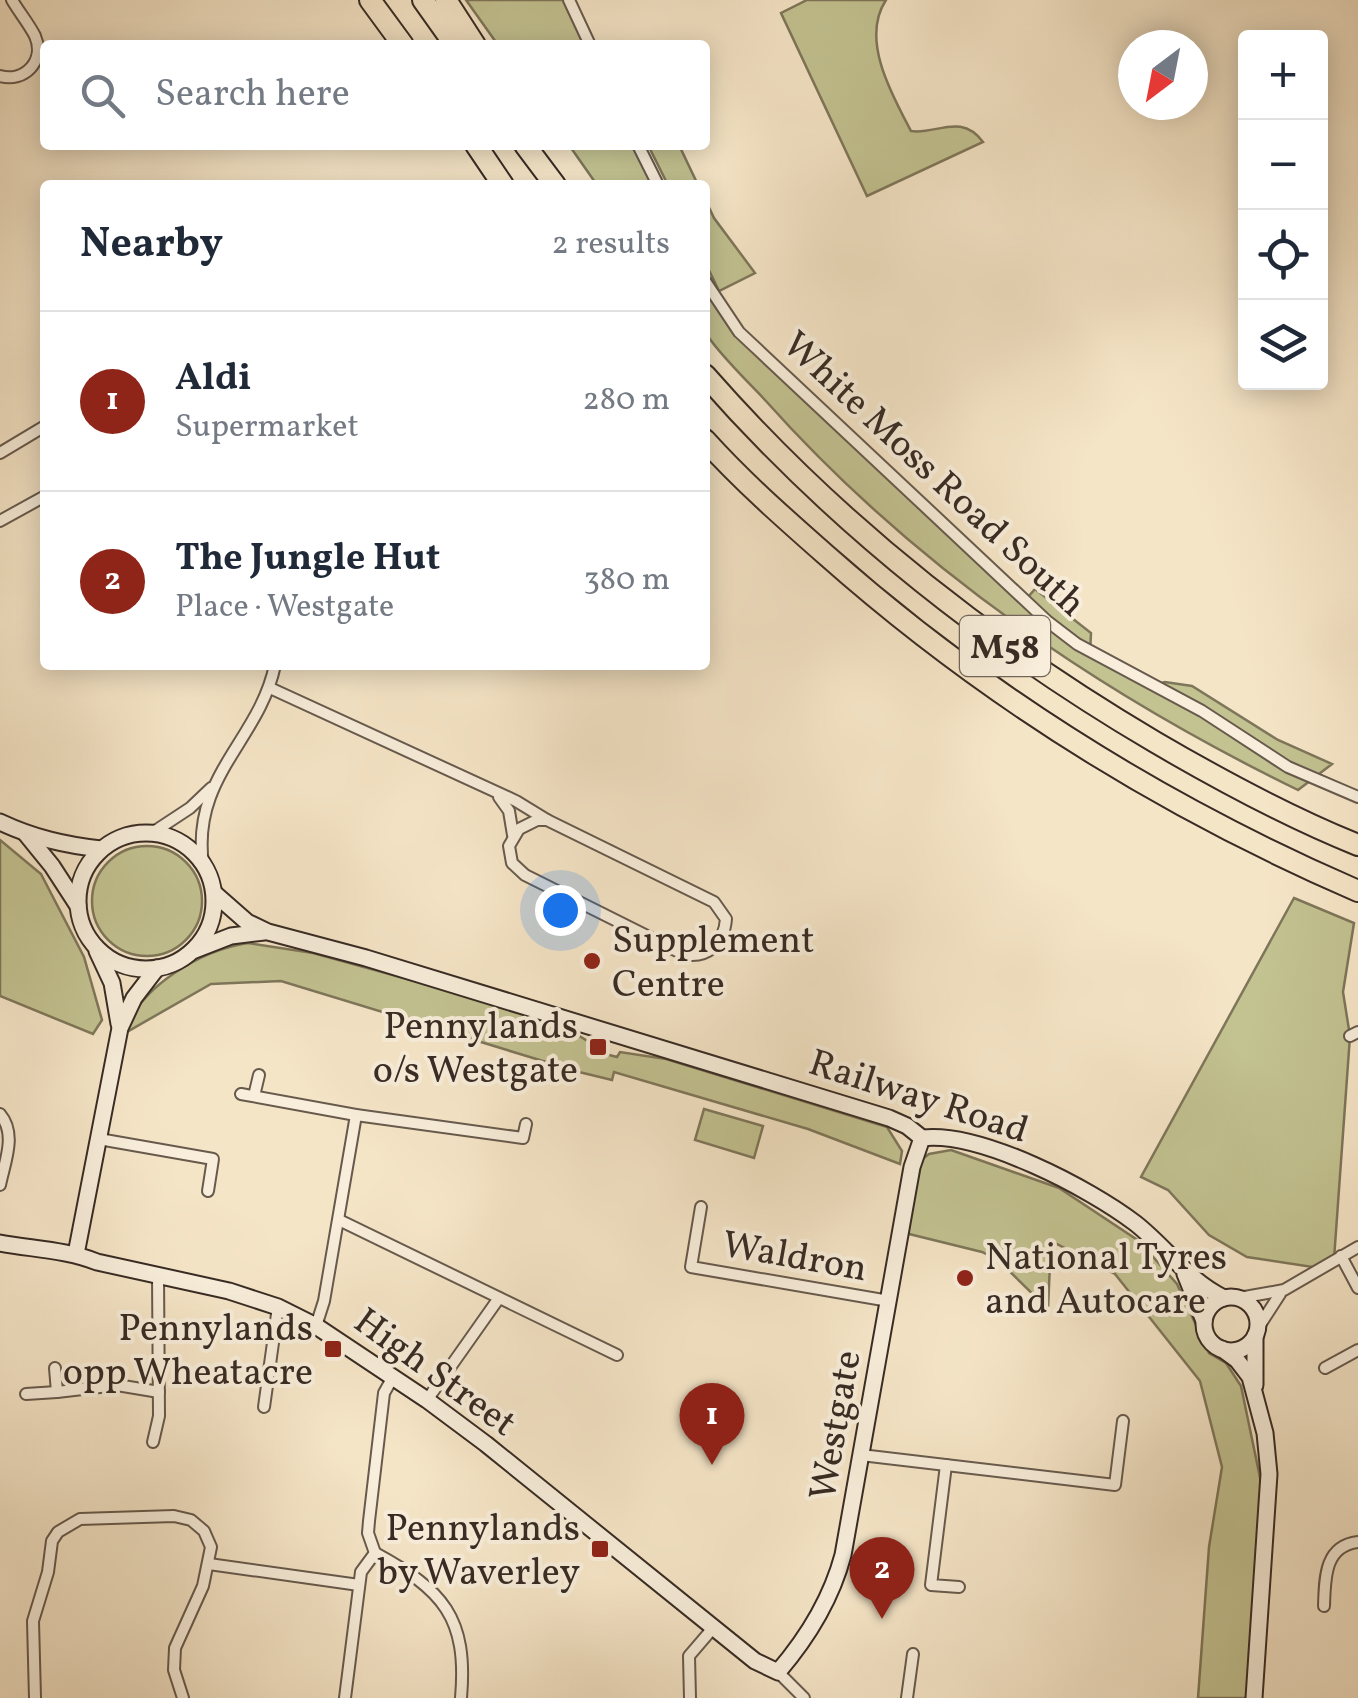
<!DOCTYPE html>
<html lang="en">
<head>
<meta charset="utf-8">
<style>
  body { margin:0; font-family:Vollkorn,serif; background:#f2f2f3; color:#1f2937 }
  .controls { position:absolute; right:30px; top:30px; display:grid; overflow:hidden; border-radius:10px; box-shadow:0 5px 25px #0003 }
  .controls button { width:90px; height:90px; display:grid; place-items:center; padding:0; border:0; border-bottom:2px solid #e0e1e3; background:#fff; color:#1f2937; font:50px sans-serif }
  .compass { position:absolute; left:1118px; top:30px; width:90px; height:90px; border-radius:50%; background:#fff; box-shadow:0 5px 25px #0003; rotate:212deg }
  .you { position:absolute; left:560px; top:910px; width:35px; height:35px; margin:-25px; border:8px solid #fff; border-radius:50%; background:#1a73e8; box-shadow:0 0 0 15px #1a73e833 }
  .badge { display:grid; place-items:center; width:65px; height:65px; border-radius:50%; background:#8f2418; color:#fff; font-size:32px; font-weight:700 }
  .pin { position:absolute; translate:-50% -82px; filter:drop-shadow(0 2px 5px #0008) }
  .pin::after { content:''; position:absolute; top:52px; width:35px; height:30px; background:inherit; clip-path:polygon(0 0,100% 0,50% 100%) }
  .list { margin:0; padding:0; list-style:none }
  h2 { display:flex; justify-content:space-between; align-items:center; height:130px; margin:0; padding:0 40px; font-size:42px }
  h2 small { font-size:32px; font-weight:400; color:#747a83 }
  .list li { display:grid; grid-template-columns:65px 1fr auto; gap:30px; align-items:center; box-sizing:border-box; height:180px; padding:0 40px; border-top:2px solid #e0e1e3 }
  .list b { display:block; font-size:38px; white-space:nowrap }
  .list p { margin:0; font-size:32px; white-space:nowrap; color:#747a83 }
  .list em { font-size:32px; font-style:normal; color:#747a83 }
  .icon { flex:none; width:55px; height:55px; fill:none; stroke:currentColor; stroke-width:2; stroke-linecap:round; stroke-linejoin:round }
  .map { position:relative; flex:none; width:1358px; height:1698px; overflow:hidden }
  .search { position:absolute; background:#fff; box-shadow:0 5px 25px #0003; left:40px; top:40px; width:670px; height:110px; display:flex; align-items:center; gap:25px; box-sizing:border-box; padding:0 35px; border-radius:10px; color:#747a83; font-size:38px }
  .panel { position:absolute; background:#fff; box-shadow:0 5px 25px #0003; left:40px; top:180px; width:670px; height:490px; border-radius:10px }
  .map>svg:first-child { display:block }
  .green { fill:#c3c291; stroke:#7e765a; stroke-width:2.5 }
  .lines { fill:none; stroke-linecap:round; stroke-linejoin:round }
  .street-casing { stroke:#675a4d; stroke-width:14 }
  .secondary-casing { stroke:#382b24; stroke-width:19 }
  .highway-casing { stroke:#382b24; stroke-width:24 }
  .street { stroke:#f8eedb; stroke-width:10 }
  .secondary { stroke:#f8eedb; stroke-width:15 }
  .highway { stroke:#f5e5c7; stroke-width:20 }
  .poi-dot { fill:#8f2418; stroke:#f8eedb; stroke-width:4 }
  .labels { text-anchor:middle; stroke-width:8; stroke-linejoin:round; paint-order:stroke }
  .shield { fill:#f8eedb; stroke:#72665b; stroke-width:2.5 }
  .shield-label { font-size:35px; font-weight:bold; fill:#382b24 }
  .street-label { font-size:38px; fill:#382b24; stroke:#f8eedb }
  .poi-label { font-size:38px; fill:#382b24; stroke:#f8eedb; text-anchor:end }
</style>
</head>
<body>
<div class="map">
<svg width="1358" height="1698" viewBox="0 0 1358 1698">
  <rect width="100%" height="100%" fill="#f5e5c7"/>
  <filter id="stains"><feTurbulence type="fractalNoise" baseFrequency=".002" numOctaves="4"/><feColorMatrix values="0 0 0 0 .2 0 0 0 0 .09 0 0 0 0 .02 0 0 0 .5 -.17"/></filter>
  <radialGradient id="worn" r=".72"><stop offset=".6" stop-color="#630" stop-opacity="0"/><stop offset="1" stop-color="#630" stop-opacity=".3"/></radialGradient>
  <!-- green -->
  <g class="green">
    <polygon points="466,0 566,0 589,45 498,45"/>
    <path d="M807 0H886C860 39 892 95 911 131 936 135 961 112 983 142L867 196 781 13Z"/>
    <polygon points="569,145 639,145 659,185 597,185"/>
    <polygon points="648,145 679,145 698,185 668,185"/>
    <polygon points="705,199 714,218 755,273 719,291 705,262"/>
    <path d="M705 278 721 310 1028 597 1035 589 1091 633 1090 654 1147 687 1165 682 1192 686 1278 740 1332 764 1298 790C1099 693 913 566 765 400 752 386 711 346 705 331 700 317 705 292 705 278Z"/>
    <polygon points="0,840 41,874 84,957 102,1020 93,1034 0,996"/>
    <circle cx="147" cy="901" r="55"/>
    <polygon points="1294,898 1354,923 1343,992 1350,1036 1334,1259 1319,1268 1247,1257 1209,1235 1168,1190 1141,1177"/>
    <path d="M248 943 313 953 447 990 561 1025 594 1045V1051L617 1057 620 1052 666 1059 887 1127 902 1151 900 1164 808 1129 614 1072 612 1080 579 1072 281 981 211 984 125 1033C139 986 202 950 248 943Z"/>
    <polygon points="704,1109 763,1126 754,1158 695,1140"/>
    <polygon points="951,1150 1059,1188 1139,1241 1177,1284 1209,1353 1226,1363 1241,1386 1263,1492 1251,1698 1198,1698 1209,1547 1222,1467 1200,1381 1115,1274 1051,1241 1048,1309 998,1260 982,1252 901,1232 912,1167 929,1154"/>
  </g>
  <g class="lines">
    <!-- street casing -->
    <g class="street-casing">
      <g id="street">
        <polyline points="569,0 590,45"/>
        <path d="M0 76C24 83 46 61 35 36 29 24 19 12 12 0"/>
        <polyline points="638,145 658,185"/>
        <polyline points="705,281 739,332 1047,621 1077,644 1202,711 1288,767 1358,797"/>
        <polyline points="0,453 45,426"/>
        <polyline points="0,521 45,496"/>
        <polyline points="270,688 516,801 547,820"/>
        <polyline points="499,797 509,811 513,835"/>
        <path d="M537 820H547L714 902 726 919C724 943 708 959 683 954L525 875 512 863 509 846 519 829Z"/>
        <polyline points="152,833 190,808 211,788"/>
        <path d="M203 864C191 776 259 741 275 665"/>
        <polyline points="1350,1036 1358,1032"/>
        <polyline points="241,1094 356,1115 523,1138 526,1124"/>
        <polyline points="254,1096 259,1075"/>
        <path d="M0 1114C17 1134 5 1161 0 1185"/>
        <polyline points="99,1139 213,1159 208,1191"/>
        <polyline points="701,1207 691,1267 889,1301"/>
        <polyline points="339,1220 617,1355"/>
        <polyline points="1341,1256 1358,1288"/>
        <polyline points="1239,1298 1284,1290 1358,1247"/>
        <polyline points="316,1326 324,1301 356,1115"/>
        <polyline points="1258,1328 1280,1294"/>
        <polyline points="55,1368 57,1392 117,1385 159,1392"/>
        <polyline points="1325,1368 1358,1350"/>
        <polyline points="26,1394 57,1392"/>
        <polyline points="427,1400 499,1298"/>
        <polyline points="264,1407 278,1307"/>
        <polyline points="153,1442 159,1416 158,1275"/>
        <polyline points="861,1455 1115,1485 1123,1421"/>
        <polyline points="946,1465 931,1585 959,1587"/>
        <path d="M375 1553C443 1590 468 1617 461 1698"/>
        <polyline points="209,1564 359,1585"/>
        <path d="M1324 1606C1325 1579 1324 1546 1358 1542"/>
        <polyline points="778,1672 804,1698"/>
        <polyline points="35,1698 33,1621 48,1572 52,1541 58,1532 80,1519 174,1516 191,1520 204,1531 211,1547 203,1586 175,1648 174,1670 183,1698"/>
        <polyline points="345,1698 361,1572 375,1553 368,1533 369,1521 384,1393 393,1377"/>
        <polyline points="690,1698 689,1656 713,1628"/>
        <polyline points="907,1698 913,1654"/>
      </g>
    </g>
    <!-- secondary casing -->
    <g class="secondary-casing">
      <g id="secondary">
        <path d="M0 822C34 838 65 845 101 849"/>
        <circle cx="146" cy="901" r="68"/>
        <polyline points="26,834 52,866 78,906"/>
        <path d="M214 893 247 922 268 932 366 958 889 1118 907 1126 922 1138C980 1131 1089 1188 1135 1223 1166 1247 1188 1281 1224 1298"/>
        <polyline points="195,950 231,936 264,932"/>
        <polyline points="97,951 112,983 119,1024"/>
        <path d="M0 1243C32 1249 67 1250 97 1262L229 1291 278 1307 316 1326 427 1400 486 1444 755 1661 778 1672C808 1637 831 1600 843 1555L912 1167 922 1138"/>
        <polyline points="76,1254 120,1028 134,998 157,968"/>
        <polyline points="1185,1274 1204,1321"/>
        <circle cx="1231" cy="1324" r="27"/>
        <polyline points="1222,1349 1237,1360 1250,1377 1265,1433 1269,1474 1254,1698"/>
        <polyline points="1255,1385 1255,1336"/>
      </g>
    </g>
    <!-- highway casing -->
    <g class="highway-casing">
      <g id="highway">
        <polyline points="370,0 403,45"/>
        <polyline points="423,0 455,45"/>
        <polyline points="446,0 475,45"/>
        <polyline points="476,145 503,185"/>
        <polyline points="525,145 555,185"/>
        <path d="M705 375C834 522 987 643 1155 742 1220 780 1288 817 1358 845"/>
        <path d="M705 440C742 481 784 518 826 555 985 696 1164 807 1358 891"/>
      </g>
    </g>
    <!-- street -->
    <use href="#street" class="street"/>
    <!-- secondary -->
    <use href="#secondary" class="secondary"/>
    <!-- highway -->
    <use href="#highway" class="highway"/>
  </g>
  <!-- markers -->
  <g class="poi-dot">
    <circle cx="592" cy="961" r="10"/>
    <rect x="588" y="1037" width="20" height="20" rx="5"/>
    <circle cx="965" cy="1278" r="10"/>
    <rect x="323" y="1339" width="20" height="20" rx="5"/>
    <rect x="590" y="1539" width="20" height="20" rx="5"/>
  </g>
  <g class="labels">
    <!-- shield labels -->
    <rect class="shield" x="960" y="616" width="90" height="60" rx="8"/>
    <g class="shield-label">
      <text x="1005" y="658">M58</text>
    </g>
    <!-- street labels -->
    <g class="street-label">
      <text transform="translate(935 473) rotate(43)" y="13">White Moss Road South</text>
      <text transform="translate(919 1095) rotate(18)" y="13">Railway Road</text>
      <text transform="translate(795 1255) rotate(10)" y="13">Waldron</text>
      <text transform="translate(436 1371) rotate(36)" y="13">High Street</text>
      <text transform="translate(834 1425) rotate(-80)" y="13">Westgate</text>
    </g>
    <!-- poi labels -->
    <g class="poi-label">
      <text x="612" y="952" text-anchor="start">Supplement<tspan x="612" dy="44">Centre</tspan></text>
      <text x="578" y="1038">Pennylands<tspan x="578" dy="44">o/s Westgate</tspan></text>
      <text x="985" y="1269" text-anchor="start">National Tyres<tspan x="985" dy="44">and Autocare</tspan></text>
      <text x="313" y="1340">Pennylands<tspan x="313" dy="44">opp Wheatacre</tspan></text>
      <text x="580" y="1540">Pennylands<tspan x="580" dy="44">by Waverley</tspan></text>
    </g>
  </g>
  <rect width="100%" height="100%" filter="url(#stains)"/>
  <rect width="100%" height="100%" fill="url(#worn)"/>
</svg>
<div class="controls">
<button>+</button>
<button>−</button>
<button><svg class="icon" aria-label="locate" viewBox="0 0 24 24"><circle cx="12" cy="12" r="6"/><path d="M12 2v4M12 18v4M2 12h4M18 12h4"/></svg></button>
<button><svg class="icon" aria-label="layers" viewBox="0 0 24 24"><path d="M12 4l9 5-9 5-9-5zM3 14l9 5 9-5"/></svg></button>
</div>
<svg class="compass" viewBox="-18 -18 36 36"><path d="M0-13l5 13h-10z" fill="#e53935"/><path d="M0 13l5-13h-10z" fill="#747a83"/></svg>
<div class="you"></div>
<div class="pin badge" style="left:712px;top:1465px">1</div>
<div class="pin badge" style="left:882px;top:1619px">2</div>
<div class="search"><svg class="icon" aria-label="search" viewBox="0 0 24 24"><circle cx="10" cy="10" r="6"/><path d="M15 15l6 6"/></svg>Search here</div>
<section class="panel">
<h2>Nearby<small>2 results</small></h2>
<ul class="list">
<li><span class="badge">1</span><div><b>Aldi</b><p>Supermarket</p></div><em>280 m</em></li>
<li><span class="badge">2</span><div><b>The Jungle Hut</b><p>Place · Westgate</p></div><em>380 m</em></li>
</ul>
</section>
</div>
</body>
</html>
